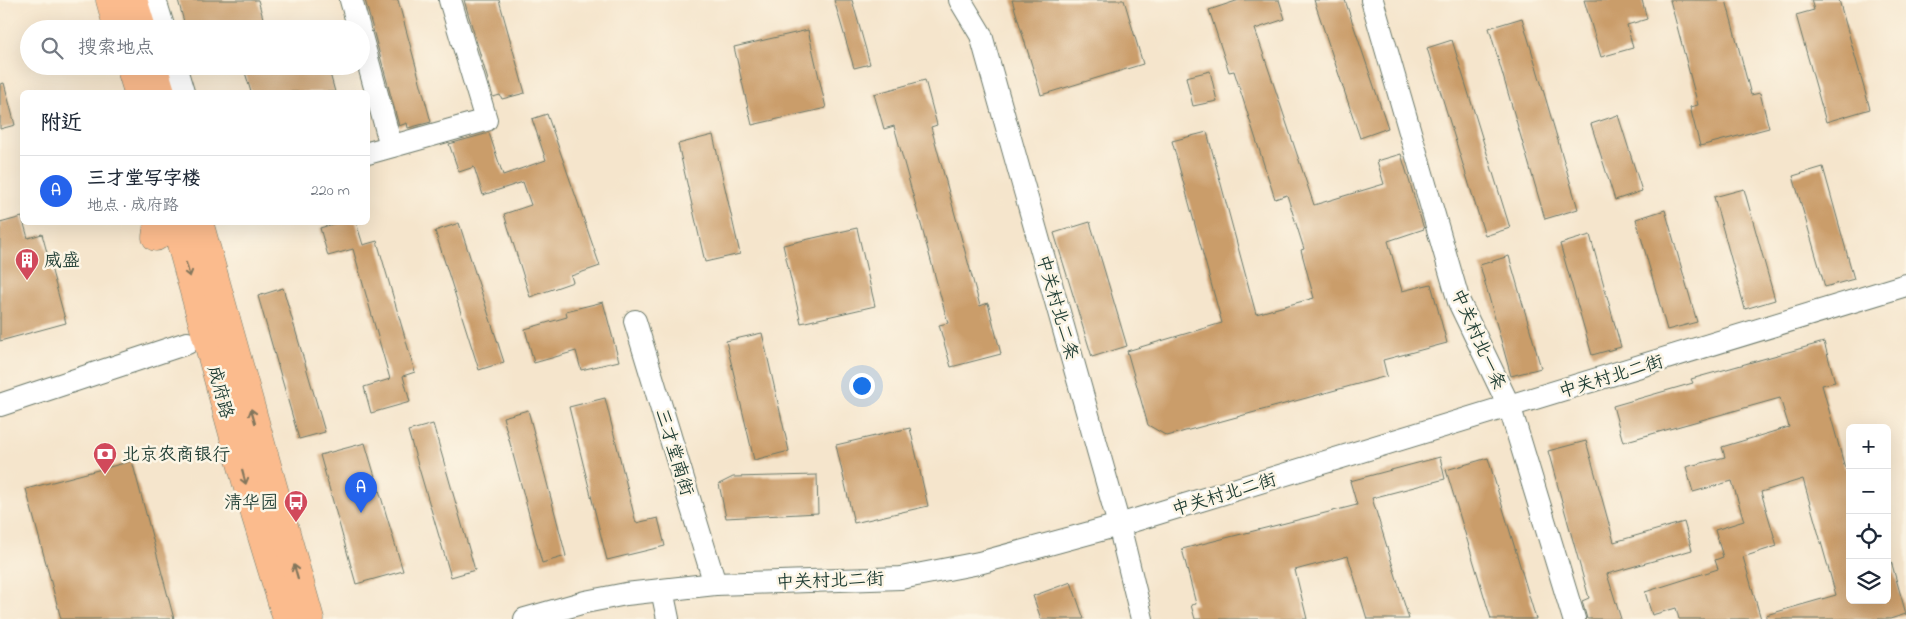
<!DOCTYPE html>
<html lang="zh">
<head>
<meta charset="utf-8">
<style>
  body { margin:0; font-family:"Indie Flower","LXGW WenKai TC",sans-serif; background:#f2f2f3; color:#1f2937 }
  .controls { position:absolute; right:15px; bottom:15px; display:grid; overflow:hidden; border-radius:8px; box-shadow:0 5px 20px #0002 }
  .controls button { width:45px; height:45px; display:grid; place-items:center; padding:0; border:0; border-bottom:1px solid #e0e1e3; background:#fff; color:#1f2937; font:25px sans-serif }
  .you { position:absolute; left:861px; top:385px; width:18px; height:18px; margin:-12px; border:4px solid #fff; border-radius:50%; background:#1a73e8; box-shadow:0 0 0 8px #1a73e833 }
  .badge { display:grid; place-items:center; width:32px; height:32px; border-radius:50%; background:#2563eb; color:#fff; font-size:16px; font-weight:700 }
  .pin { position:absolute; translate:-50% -41px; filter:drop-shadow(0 1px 2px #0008) }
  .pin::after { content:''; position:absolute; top:26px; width:18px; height:15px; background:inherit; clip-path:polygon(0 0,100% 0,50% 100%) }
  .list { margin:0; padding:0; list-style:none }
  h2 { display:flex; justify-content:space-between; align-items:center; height:65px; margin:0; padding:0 20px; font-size:21px }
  h2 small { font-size:16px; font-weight:400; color:#747a83 }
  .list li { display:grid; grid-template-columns:32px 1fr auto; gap:15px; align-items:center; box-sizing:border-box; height:70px; padding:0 20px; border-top:1px solid #e0e1e3 }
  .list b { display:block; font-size:19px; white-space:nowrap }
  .list p { margin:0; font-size:16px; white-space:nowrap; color:#747a83 }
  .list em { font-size:16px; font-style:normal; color:#747a83 }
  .icon { flex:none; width:28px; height:28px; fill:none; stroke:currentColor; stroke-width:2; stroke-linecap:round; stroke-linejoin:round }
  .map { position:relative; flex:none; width:1906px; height:619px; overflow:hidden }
  .search { position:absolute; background:#fff; box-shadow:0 5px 20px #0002; left:20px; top:20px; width:350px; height:55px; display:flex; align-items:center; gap:12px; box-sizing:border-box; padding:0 18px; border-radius:28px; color:#747a83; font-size:19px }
  .panel { position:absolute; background:#fff; box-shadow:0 5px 20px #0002; left:20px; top:90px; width:350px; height:135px; border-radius:8px }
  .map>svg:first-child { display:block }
  .building { fill:#ca9d6b }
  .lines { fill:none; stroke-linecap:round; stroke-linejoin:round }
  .minor-casing { stroke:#6a7869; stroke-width:24 }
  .major-casing { stroke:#6a7869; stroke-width:29 }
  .minor { stroke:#fff; stroke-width:22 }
  .major { stroke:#fbbb8d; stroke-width:28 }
  .oneway { stroke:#82765c }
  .labels { text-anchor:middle; stroke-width:5; stroke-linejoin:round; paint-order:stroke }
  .poi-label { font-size:18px; fill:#1f3d34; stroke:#fcf5e5; text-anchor:start }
  .street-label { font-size:18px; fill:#1f3d34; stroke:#fcf5e5 }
</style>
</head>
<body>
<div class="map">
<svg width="1906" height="619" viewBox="0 0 1906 619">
  <rect width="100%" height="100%" fill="#fcf5e5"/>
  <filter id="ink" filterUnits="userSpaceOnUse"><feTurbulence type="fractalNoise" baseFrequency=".02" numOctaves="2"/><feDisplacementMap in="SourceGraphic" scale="10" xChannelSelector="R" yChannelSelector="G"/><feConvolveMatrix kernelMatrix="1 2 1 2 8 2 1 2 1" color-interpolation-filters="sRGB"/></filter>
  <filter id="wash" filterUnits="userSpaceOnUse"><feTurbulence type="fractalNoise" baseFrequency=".0096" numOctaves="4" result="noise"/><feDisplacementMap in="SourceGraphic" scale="20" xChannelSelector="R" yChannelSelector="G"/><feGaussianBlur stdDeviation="1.12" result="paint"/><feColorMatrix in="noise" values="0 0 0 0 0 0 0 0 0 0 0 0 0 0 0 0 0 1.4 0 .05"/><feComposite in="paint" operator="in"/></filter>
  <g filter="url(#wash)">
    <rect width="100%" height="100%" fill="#f5e5cc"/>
    <g id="blocks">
      <!-- building -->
      <g class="building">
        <polygon points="178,0 258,0 266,29 186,29"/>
        <polygon points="365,0 398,0 431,122 408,128 407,123 399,126"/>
        <polygon points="464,0 499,0 525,93 502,99 500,95 493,97"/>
        <polygon points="834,0 852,0 870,64 854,68"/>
        <polygon points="1012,0 1124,0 1143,64 1041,95"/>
        <polygon points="1239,0 1279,0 1285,19 1255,29 1314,205 1384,184 1377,161 1401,154 1424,229 1388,241 1402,291 1431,284 1447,343 1383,360 1387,376 1167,436 1148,425 1127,351 1222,323 1172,141 1207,132 1256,314 1314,298 1301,250 1304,249 1287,195 1275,199 1234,71 1229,72 1209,10"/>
        <polygon points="1314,0 1345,0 1388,128 1360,138"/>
        <polygon points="1584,0 1642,0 1647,19 1627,25 1633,48 1601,57"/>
        <polygon points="1670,0 1726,0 1751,95 1760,93 1769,128 1700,146 1690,107 1698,105"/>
        <polygon points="1811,0 1839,0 1870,109 1826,122 1796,15 1814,10"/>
        <polygon points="1522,18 1578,209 1545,219 1489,28"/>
        <polygon points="808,30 826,108 752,125 734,47"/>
        <polygon points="1452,40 1510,228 1485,236 1427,48"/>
        <polygon points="243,66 328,66 335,92 251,92"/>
        <polygon points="1210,71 1217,101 1193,106 1186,77"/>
        <polygon points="925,80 937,125 931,127 980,306 988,303 1001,354 951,367 939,325 948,323 894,126 884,129 874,94"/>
        <polygon points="4,83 15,125 0,129 0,84"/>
        <polygon points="547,114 600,266 571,276 573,282 530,297 504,214 531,205 523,182 483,195 474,167 459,172 449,144 489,133 503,175 546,160 532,119"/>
        <polygon points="1618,115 1642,191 1615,200 1591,124"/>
        <polygon points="713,135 740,254 705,262 678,144"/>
        <polygon points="1823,167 1854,279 1825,287 1793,176"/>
        <polygon points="1744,189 1775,300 1745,309 1714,197"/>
        <polygon points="1665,210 1697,322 1667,330 1636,219"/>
        <polygon points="22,217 28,238 42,234 66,323 0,341 0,223"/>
        <polygon points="339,222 356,222 363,245 377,241 415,372 403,376 410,402 371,413 364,387 390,379 353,249 328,256 320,228"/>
        <polygon points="1090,222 1127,346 1092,357 1054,233"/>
        <polygon points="459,223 504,362 479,370 435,231"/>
        <polygon points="857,228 875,306 801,323 783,245"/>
        <polygon points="1590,235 1621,347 1592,355 1560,244"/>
        <polygon points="1509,256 1541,368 1511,376 1480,265"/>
        <polygon points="283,288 325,432 299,439 258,296"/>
        <polygon points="603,302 619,361 581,370 576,351 534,363 525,329 567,317 566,311"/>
        <polygon points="762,333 789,451 754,460 726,341"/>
        <polygon points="1824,342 1835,382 1822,385 1845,468 1850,467 1850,600 1887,600 1887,561 1891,561 1906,614 1890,619 1766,619 1766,615 1836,595 1803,479 1761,492 1777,546 1743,557 1761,619 1679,619 1676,608 1652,615 1645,592 1718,569 1715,560 1723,557 1715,530 1744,521 1732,481 1693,492 1686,467 1725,457 1722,447 1789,427 1780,398 1623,442 1613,406 1693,383 1691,379"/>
        <polygon points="605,398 636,523 658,518 665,546 607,560 569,407"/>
        <polygon points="528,410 566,556 542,563 503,417"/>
        <polygon points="433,424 475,570 451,577 408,431"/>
        <polygon points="910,428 928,506 854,523 836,445"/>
        <polygon points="1586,441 1614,542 1684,522 1692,550 1607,574 1621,619 1587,619 1582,601 1589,598 1548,451"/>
        <polygon points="365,443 403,571 356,584 320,455"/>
        <polygon points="1440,457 1445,479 1372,498 1409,619 1367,619 1348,556 1295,570 1307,619 1195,619 1191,605 1196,604 1182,549 1357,505 1350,481"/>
        <polygon points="1488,458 1536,619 1491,619 1446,470"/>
        <polygon points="132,461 174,619 61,619 26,489"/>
        <polygon points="817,475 818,513 726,518 719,484 733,477"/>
        <polygon points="1071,582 1084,619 1041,619 1033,596"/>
      </g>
    </g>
  </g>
  <g filter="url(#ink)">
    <use href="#blocks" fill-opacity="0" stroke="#6a7869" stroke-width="1"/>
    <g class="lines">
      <!-- minor casing -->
      <g class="minor-casing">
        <g id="minor">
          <polyline points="155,0 164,29"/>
          <polyline points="351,0 359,29"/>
          <polyline points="960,0 981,35 986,53 1119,525 1142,619"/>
          <polyline points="1372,0 1459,302 1510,408 1574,619"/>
          <polyline points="361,36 391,146"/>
          <polyline points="175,66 183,92"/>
          <polyline points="368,153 486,120 450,0"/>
          <polyline points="635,321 715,584"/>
          <polyline points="0,405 187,343"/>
          <polyline points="662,590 668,619"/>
          <polyline points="525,619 585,602 626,594 715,584 901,578 979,563 1119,525 1906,285"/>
        </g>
      </g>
      <!-- major casing -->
      <g class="major-casing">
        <g id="major">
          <polyline points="110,0 118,29"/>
          <polyline points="133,0 142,29"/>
          <polyline points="130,66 138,92"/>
          <polyline points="153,66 161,92"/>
          <polyline points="175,222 255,514 287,619"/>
          <polyline points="199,222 310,619"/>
          <polyline points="156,237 158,222"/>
        </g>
      </g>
      <!-- minor -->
      <use href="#minor" class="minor"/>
      <!-- major -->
      <use href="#major" class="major"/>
    </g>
    <!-- one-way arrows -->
    <defs><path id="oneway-shaft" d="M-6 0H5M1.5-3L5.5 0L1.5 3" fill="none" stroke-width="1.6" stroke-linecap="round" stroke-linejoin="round" transform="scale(1.25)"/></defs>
    <g class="oneway">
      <use href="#oneway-shaft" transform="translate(188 270) rotate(75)"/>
      <use href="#oneway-shaft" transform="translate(253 416) rotate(-106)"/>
      <use href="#oneway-shaft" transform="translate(244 477) rotate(75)"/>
      <use href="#oneway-shaft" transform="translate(296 572) rotate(-106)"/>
    </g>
  </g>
  <!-- icons -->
  <defs>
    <g id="building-pin" transform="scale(1.25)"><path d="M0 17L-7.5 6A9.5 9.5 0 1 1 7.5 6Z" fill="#d1495b" stroke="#fcf5e5"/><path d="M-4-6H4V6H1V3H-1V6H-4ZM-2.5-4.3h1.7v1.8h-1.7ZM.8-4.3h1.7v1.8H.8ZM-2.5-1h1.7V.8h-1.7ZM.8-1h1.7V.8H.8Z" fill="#fff"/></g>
    <g id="bank-pin" transform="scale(1.25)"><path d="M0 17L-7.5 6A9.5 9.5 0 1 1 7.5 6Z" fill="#d1495b" stroke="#fcf5e5"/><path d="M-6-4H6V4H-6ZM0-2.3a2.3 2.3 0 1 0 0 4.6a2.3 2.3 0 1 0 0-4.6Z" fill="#fff"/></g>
    <g id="bus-pin" transform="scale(1.25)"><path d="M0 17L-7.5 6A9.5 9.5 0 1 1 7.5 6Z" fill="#d1495b" stroke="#fcf5e5"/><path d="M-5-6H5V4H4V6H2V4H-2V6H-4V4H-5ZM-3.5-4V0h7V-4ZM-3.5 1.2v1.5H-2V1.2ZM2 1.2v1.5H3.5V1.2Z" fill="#fff"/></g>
  </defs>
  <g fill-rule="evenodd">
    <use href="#building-pin" x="27" y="260"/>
    <use href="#bank-pin" x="105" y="454"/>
    <use href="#bus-pin" x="296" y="502"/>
  </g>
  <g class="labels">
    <!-- poi labels -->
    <g class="poi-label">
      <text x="44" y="266">威盛</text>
      <text x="122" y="460">北京农商银行</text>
      <text x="278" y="508" text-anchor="end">清华园</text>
    </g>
    <!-- street labels -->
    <g class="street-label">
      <text transform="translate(1058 307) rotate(74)" y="6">中关村北二条</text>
      <text transform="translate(1479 339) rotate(66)" y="6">中关村北一条</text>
      <text transform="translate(1611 376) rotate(-17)" y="6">中关村北二街</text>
      <text transform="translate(221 392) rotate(75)" y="6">成府路</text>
      <text transform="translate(675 452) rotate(73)" y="6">三才堂南街</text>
      <text transform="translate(1224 494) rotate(-17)" y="6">中关村北二街</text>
      <text transform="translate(830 580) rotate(-2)" y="6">中关村北二街</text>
    </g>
  </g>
</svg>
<div class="controls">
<button>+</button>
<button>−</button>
<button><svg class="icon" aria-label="locate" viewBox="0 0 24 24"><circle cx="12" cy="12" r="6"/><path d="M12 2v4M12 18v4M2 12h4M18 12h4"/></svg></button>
<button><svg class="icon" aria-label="layers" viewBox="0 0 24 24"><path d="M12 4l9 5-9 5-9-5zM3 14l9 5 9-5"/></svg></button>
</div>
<div class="you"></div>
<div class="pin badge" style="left:361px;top:513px">A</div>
<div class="search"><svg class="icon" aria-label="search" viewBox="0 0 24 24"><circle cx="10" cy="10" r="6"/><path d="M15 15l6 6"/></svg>搜索地点</div>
<section class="panel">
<h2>附近<small></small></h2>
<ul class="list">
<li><span class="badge">A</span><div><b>三才堂写字楼</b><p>地点 · 成府路</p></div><em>220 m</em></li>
</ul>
</section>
</div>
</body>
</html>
